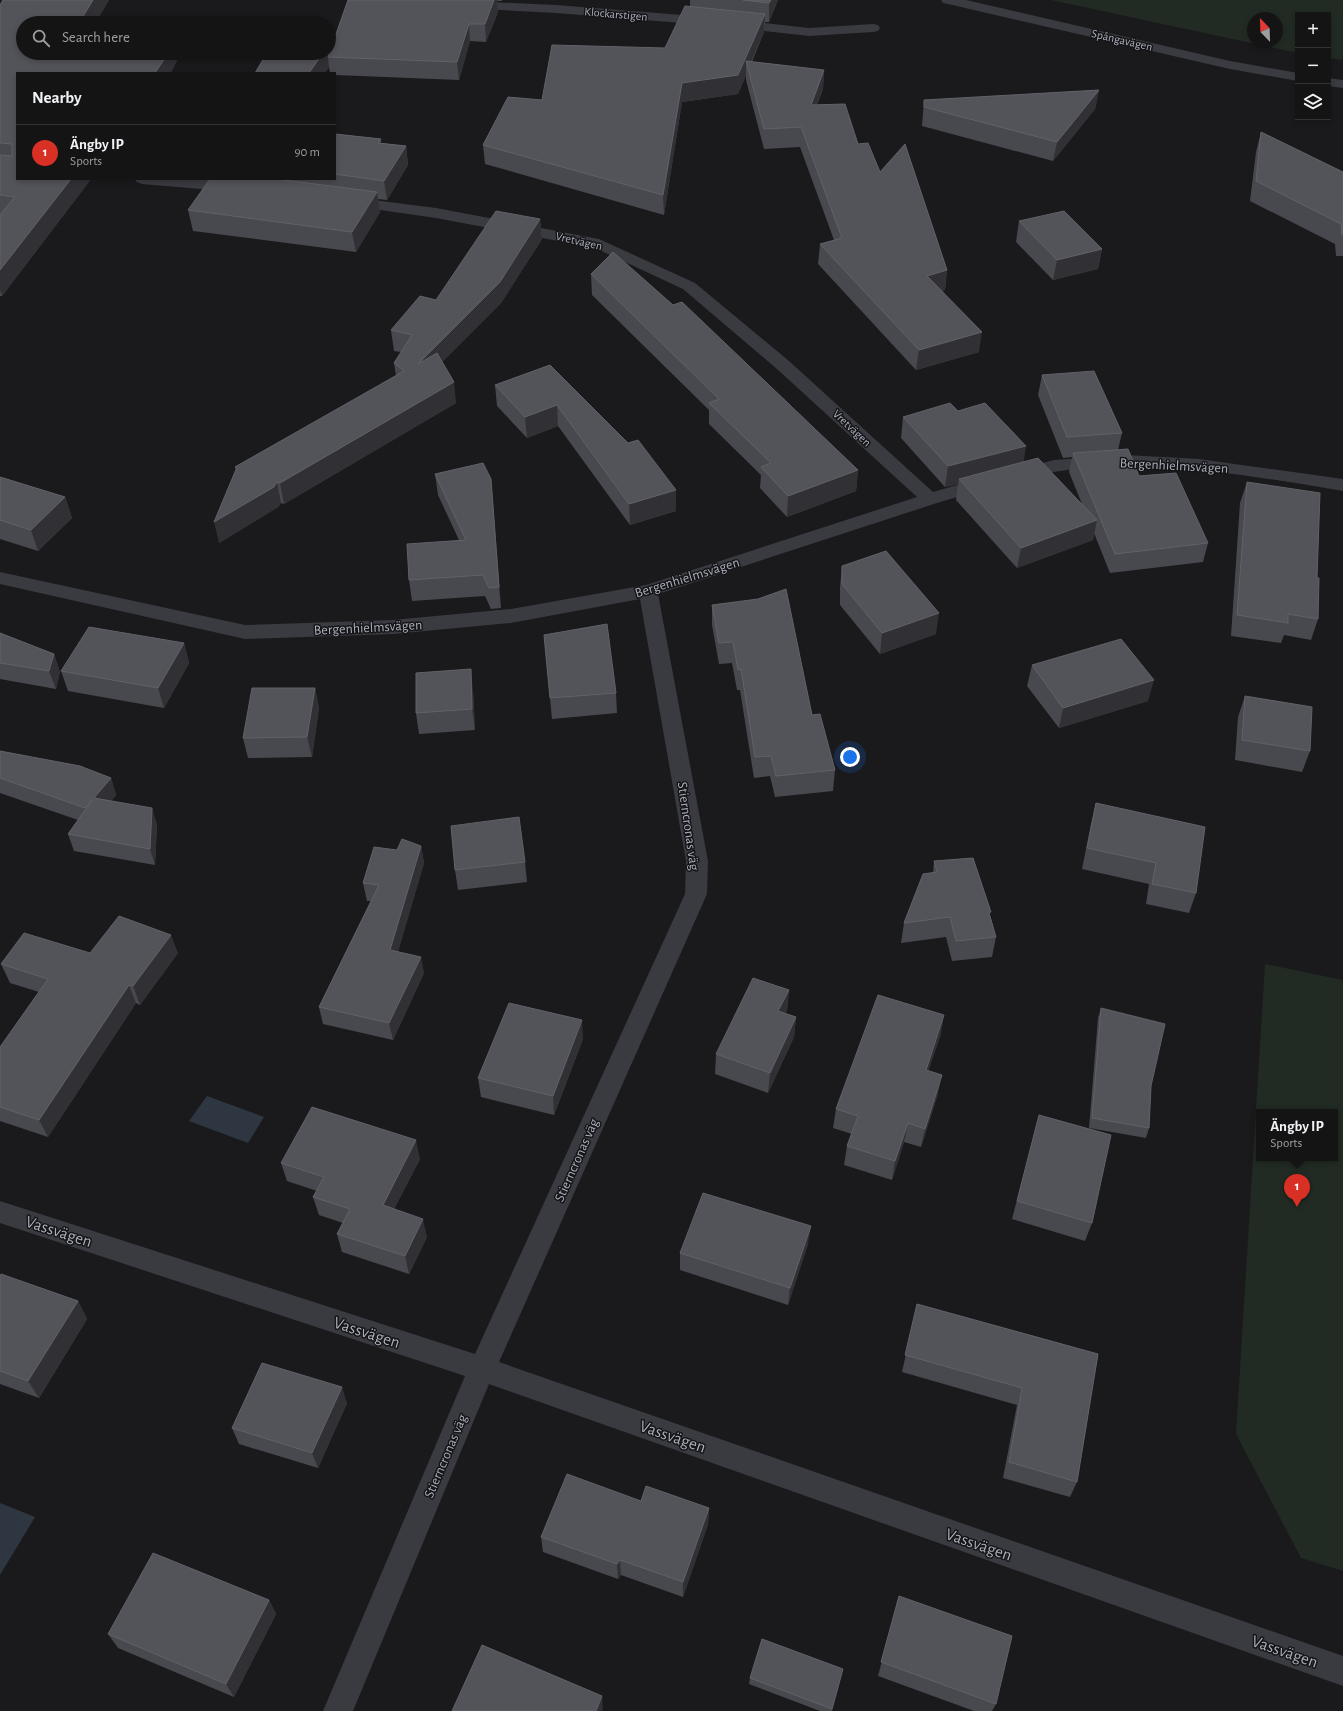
<!DOCTYPE html>
<html lang="en">
<head>
<meta charset="utf-8">
<style>
  body { margin:0; font-family:"Alegreya Sans",sans-serif; background:#1d1d1e; color:#f1f3f6 }
  .controls { position:absolute; right:12px; top:12px; display:grid; overflow:hidden; border-radius:0px; box-shadow:0 2px 6px #0003 }
  .controls button { width:36px; height:36px; display:grid; place-items:center; padding:0; border:0; border-bottom:1px solid #333334; background:#141415; color:#f1f3f6; font:20px sans-serif }
  .compass { position:absolute; left:1247px; top:12px; width:36px; height:36px; border-radius:50%; background:#141415; box-shadow:0 2px 6px #0003; rotate:337deg }
  .you { position:absolute; left:850px; top:757px; width:14px; height:14px; margin:-10px; border:3px solid #fff; border-radius:50%; background:#1a73e8; box-shadow:0 0 0 6px #1a73e833 }
  .badge { display:grid; place-items:center; width:26px; height:26px; border-radius:50%; background:#d93025; color:#fff; font-size:13px; font-weight:700 }
  .pin { position:absolute; translate:-50% -33px; filter:drop-shadow(0 1px 2px #0008) }
  .pin::after { content:''; position:absolute; top:21px; width:14px; height:12px; background:inherit; clip-path:polygon(0 0,100% 0,50% 100%) }
  .popup { position:absolute; left:1256px; top:1109px; width:82px; height:52px; box-sizing:border-box; display:grid; place-content:center; border-radius:0px; background:#141415; filter:drop-shadow(0 1px 3px #0005); font-size:13px; white-space:nowrap; color:#9d9ea0 }
  .popup b { font-size:15px; color:#f1f3f6 }
  .popup::after { content:''; position:absolute; left:50%; top:100%; margin-left:-8px; border:8px solid transparent; border-top-color:#141415 }
  .list { margin:0; padding:0; list-style:none }
  h2 { display:flex; justify-content:space-between; align-items:center; height:52px; margin:0; padding:0 16px; font-size:17px }
  h2 small { font-size:13px; font-weight:400; color:#9d9ea0 }
  .list li { display:grid; grid-template-columns:26px 1fr auto; gap:12px; align-items:center; box-sizing:border-box; height:56px; padding:0 16px; border-top:1px solid #333334 }
  .list b { display:block; font-size:15px; white-space:nowrap }
  .list p { margin:0; font-size:13px; white-space:nowrap; color:#9d9ea0 }
  .list em { font-size:13px; font-style:normal; color:#9d9ea0 }
  .icon { flex:none; width:22px; height:22px; fill:none; stroke:currentColor; stroke-width:2; stroke-linecap:round; stroke-linejoin:round }
  .map { position:relative; flex:none; width:1343px; height:1711px; overflow:hidden }
  .search { position:absolute; background:#141415; box-shadow:0 2px 6px #0003; left:16px; top:16px; width:320px; height:44px; display:flex; align-items:center; gap:10px; box-sizing:border-box; padding:0 14px; border-radius:22px; color:#9d9ea0; font-size:15px }
  .panel { position:absolute; background:#141415; box-shadow:0 2px 6px #0003; left:16px; top:72px; width:320px; height:108px; border-radius:0px }
  .map>svg:first-child { display:block }
  .green { fill:#212b23; fill-rule:evenodd }
  .water { fill:#2e3741 }
  .lines { fill:none; stroke-linecap:round; stroke-linejoin:round }
  .minor { fill:#3a3b41; fill-rule:evenodd }
  .tertiary { fill:#3a3b41; fill-rule:evenodd }
  .wall { fill:#48494e }
  .shaded-wall { fill:#313135 }
  .building { fill:#53545a; stroke:#616269 }
  .labels { text-anchor:middle; stroke-width:3; stroke-linejoin:round; paint-order:stroke }
  .far-street-label { font-size:12px; fill:#abafbc; stroke:#151417 }
  .street-label { font-size:14px; fill:#abafbc; stroke:#151417 }
  .near-street-label { font-size:17px; fill:#abafbc; stroke:#151417 }
</style>
</head>
<body>
<div class="map">
<svg width="1343" height="1711" viewBox="0 0 1343 1711">
  <rect width="100%" height="100%" fill="#1a1a1c"/>
  <!-- green -->
  <g class="green">
    <path d="M1051 0H1343V56L1342 60 1328 58V15H1298V53ZM1253 18H1277V42H1253Z"/>
    <path d="M1265 964 1343 980V1571L1301 1558 1236 1434ZM1259 1112H1335V1158H1259Z"/>
  </g>
  <!-- water -->
  <g class="water">
    <polygon points="207,1096 264,1117 248,1143 189,1121"/>
    <polygon points="0,1503 35,1517 0,1575"/>
  </g>
  <g class="lines">
    <!-- minor -->
    <g class="minor">
      <polygon points="467,1 556,5 720,18 809,28 873,24 878,25 880,28 878,31 873,32 809,36 720,26 556,13 462,8 460,5 462,2"/>
      <polygon points="134,179 196,179 237,182 242,184 245,187 242,190 237,192 142,184 137,182"/>
      <polygon points="350,197 436,208 599,239 695,283 789,361 933,492 985,477 991,479 994,483 991,487 937,503 658,594 708,861 707,894 499,1362 1343,1656 1343,1686 489,1384 353,1711 323,1711 465,1376 0,1223 0,1201 475,1354 685,894 686,861 640,599 511,623 393,634 245,639 0,584 0,572 245,625 393,620 511,609 646,585 917,497 777,369 683,289 595,248 436,218 345,205 342,202 345,199"/>
      <path d="M1126 455 1199 459 1343 479V491C1271 479 1199 466 1126 467 1101 467 1077 468 1053 472 1039 474 1025 483 1012 479L1009 475 1012 471 1054 460Z"/>
    </g>
    <!-- tertiary -->
    <g class="tertiary">
      <polygon points="941,0 966,0 1230,61 1298,73 1298,81 1230,69 948,4 943,3"/>
      <polygon points="1328,78 1343,80 1343,88 1328,86"/>
    </g>
  </g>
  <!-- wall -->
  <g class="wall">
    <polygon points="3,0 109,0 95,23 23,23 17,73 91,179 2,296 0,296 0,215 1,214 0,214 0,5"/>
    <polygon points="348,0 502,0 502,1 497,1 498,12 486,42 470,41 459,80 335,75 335,73 330,73 329,67 325,73 255,73 331,47"/>
    <polygon points="690,0 778,0 769,22 765,22 764,32 752,62 824,70 823,89 817,105 858,144 880,172 947,270 945,290 942,291 979,352 916,370 818,264 820,244 834,240 800,147 764,149 746,80 746,75 738,94 682,102 664,215 485,164 483,145 542,100 665,48 690,7"/>
    <polygon points="1099,90 1095,109 1053,161 922,126 924,100"/>
    <polygon points="1261,132 1343,172 1343,256 1336,256 1335,244 1250,201 1256,152"/>
    <polygon points="335,134 381,139 381,143 406,146 408,165 387,200 378,199 380,212 356,252 193,231 188,210 210,179 335,179"/>
    <polygon points="540,219 542,239 501,303 442,362 456,403 284,504 281,503 278,507 219,543 236,470 235,467 396,376 394,363 401,352 394,351 391,330 436,300"/>
    <polygon points="1019,221 1102,249 1098,269 1053,280 1016,242"/>
    <polygon points="591,274 673,305 858,470 856,491 787,517 760,488 761,475 709,424 709,410 592,295"/>
    <polygon points="550,365 628,443 676,511 630,525 558,426 527,438 497,406 495,385"/>
    <polygon points="1042,375 1122,433 1118,450 1139,476 1208,543 1203,562 1110,573 1094,533 1093,540 1017,568 956,500 958,484 945,487 901,438 903,417 958,411 1023,462 1082,504 1069,472 1072,457 1063,458 1038,395"/>
    <polygon points="435,474 491,479 501,608 491,609 485,596 412,601 409,580 459,540 438,495"/>
    <polygon points="0,477 65,497 72,518 38,551 0,539"/>
    <polygon points="1247,482 1317,578 1318,619 1311,640 1284,635 1281,643 1231,636 1240,503"/>
    <polygon points="842,566 936,634 880,654 840,605 840,587"/>
    <polygon points="712,605 812,715 835,770 833,791 775,797 770,776 754,778 740,690 737,690 732,663 719,664 712,625"/>
    <polygon points="0,633 54,654 60,672 56,689 0,679"/>
    <polygon points="544,635 616,693 617,713 552,719"/>
    <polygon points="184,643 189,663 164,708 68,691 61,671"/>
    <polygon points="1032,665 1148,701 1059,728 1027,686"/>
    <polygon points="315,688 319,708 312,757 248,758 243,738"/>
    <polygon points="473,690 475,730 419,734 416,713"/>
    <polygon points="1245,696 1310,751 1302,772 1235,760 1238,717"/>
    <polygon points="0,751 111,778 116,795 111,801 157,824 155,865 74,851 68,834 78,820 0,793"/>
    <polygon points="1096,803 1196,893 1189,913 1146,904 1149,884 1082,869 1091,824"/>
    <polygon points="421,846 424,863 398,951 424,973 393,1040 323,1024 319,1007 371,901 367,901 363,883 397,850"/>
    <polygon points="934,861 990,916 996,937 992,957 952,961 946,937 901,943 904,923 933,872"/>
    <polygon points="525,862 527,882 458,890 455,870"/>
    <polygon points="90,953 178,953 140,1005 136,1003 48,1137 0,1121 0,1047 39,992 10,983 1,964"/>
    <polygon points="789,990 787,1010 785,1014 796,1017 794,1037 768,1093 715,1074 716,1054"/>
    <polygon points="1101,1008 1151,1086 1149,1128 1146,1138 1089,1128 1098,1018"/>
    <polygon points="941,1034 928,1071 938,1094 921,1147 904,1142 892,1180 844,1165 847,1146 852,1134 833,1128 836,1109"/>
    <polygon points="583,1039 554,1115 481,1097 478,1078"/>
    <polygon points="1039,1115 1092,1223 1085,1241 1012,1219"/>
    <polygon points="420,1159 394,1209 427,1237 409,1274 342,1252 337,1234 343,1223 319,1215 313,1197 317,1191 287,1181 281,1163"/>
    <polygon points="808,1244 788,1305 680,1270 680,1253"/>
    <polygon points="0,1276 78,1301 87,1319 39,1398 0,1384"/>
    <polygon points="917,1304 1098,1354 1077,1482 1070,1497 1003,1478 1017,1405 902,1372"/>
    <polygon points="347,1403 318,1468 239,1444 232,1428"/>
    <polygon points="641,1501 709,1508 708,1524 683,1597 621,1575 618,1579 543,1552 541,1537"/>
    <polygon points="899,1596 996,1704 992,1711 974,1711 878,1676"/>
    <polygon points="269,1600 276,1614 234,1697 118,1648 108,1634"/>
    <polygon points="843,1669 832,1711 820,1711 749,1684 750,1678"/>
  </g>
  <!-- shaded-wall -->
  <g class="shaded-wall">
    <polygon points="93,0 109,0 95,23 79,23"/>
    <polygon points="494,0 497,0 498,12 486,42 485,24"/>
    <polygon points="771,0 778,0 769,22 769,3"/>
    <polygon points="765,14 764,32 748,69 746,61 746,75 738,94 682,102 664,215 663,195 682,83"/>
    <polygon points="469,24 470,41 459,80 457,62"/>
    <polygon points="331,42 333,57 328,57 329,67 325,73 309,73 323,53 329,53 329,44"/>
    <polygon points="167,53 181,53 171,73 155,73"/>
    <polygon points="824,70 823,89 810,125 811,105"/>
    <polygon points="1099,90 1095,109 1053,161 1057,142"/>
    <polygon points="406,146 408,165 387,200 384,181"/>
    <polygon points="71,179 91,179 2,296 0,290 0,270"/>
    <polygon points="377,192 380,212 356,252 352,232"/>
    <polygon points="540,219 542,239 501,303 420,384 418,364"/>
    <polygon points="1102,249 1098,269 1053,280 1057,260"/>
    <polygon points="947,270 945,290 925,296 927,276"/>
    <polygon points="982,332 979,352 916,370 919,350"/>
    <polygon points="454,382 456,403 284,504 280,483"/>
    <polygon points="557,405 558,426 527,438 525,417"/>
    <polygon points="1026,446 1023,467 959,479 958,484 945,487 948,466"/>
    <polygon points="858,470 856,491 787,517 788,496"/>
    <polygon points="491,479 493,500 501,608 499,587"/>
    <polygon points="277,482 281,503 278,507 219,543 214,522"/>
    <polygon points="676,490 676,511 630,525 629,504"/>
    <polygon points="65,497 72,518 38,551 31,530"/>
    <polygon points="1097,520 1093,540 1017,568 1021,548"/>
    <polygon points="939,613 936,634 880,654 882,633"/>
    <polygon points="184,643 189,663 164,708 158,688"/>
    <polygon points="54,654 60,672 56,689 49,671"/>
    <polygon points="471,669 473,690 475,730 472,709"/>
    <polygon points="1154,680 1148,701 1059,728 1063,708"/>
    <polygon points="315,688 319,708 312,757 307,737"/>
    <polygon points="111,778 116,795 100,814 94,798"/>
    <polygon points="152,808 157,824 155,865 150,849"/>
    <polygon points="421,846 424,863 394,966 390,950"/>
    <polygon points="171,935 178,953 140,1005 133,986"/>
    <polygon points="421,957 424,973 393,1040 389,1023"/>
    <polygon points="129,985 136,1003 48,1137 39,1120"/>
    <polygon points="789,990 787,1010 777,1031 778,1011"/>
    <polygon points="944,1015 941,1034 922,1089 926,1070"/>
    <polygon points="796,1017 794,1037 768,1093 770,1073"/>
    <polygon points="582,1020 583,1039 554,1115 553,1096"/>
    <polygon points="942,1075 938,1094 921,1147 925,1129"/>
    <polygon points="908,1123 904,1142 892,1180 895,1161"/>
    <polygon points="416,1140 420,1159 387,1223 383,1205"/>
    <polygon points="423,1219 427,1237 409,1274 405,1256"/>
    <polygon points="811,1226 808,1244 788,1305 790,1288"/>
    <polygon points="78,1301 87,1319 39,1398 28,1381"/>
    <polygon points="342,1387 347,1403 318,1468 312,1453"/>
    <polygon points="709,1508 708,1524 683,1597 683,1582"/>
    <polygon points="620,1560 621,1575 618,1579 617,1564"/>
    <polygon points="269,1600 276,1614 234,1697 226,1684"/>
    <polygon points="602,1696 603,1708 602,1711 596,1711"/>
  </g>
  <!-- building -->
  <g class="building">
    <polygon points="3,0 93,0 79,23 23,23 23,53 167,53 163,61 155,73 17,73 17,179 71,179 0,270 0,215 15,197 0,195 0,155 12,156 12,144 0,143 0,5"/>
    <polygon points="348,0 494,0 485,24 469,24 457,62 328,57"/>
    <polygon points="743,0 771,0 769,3"/>
    <polygon points="685,6 765,14 738,75 682,83 663,195 483,145 508,97 542,100 552,45 665,48"/>
    <polygon points="267,53 323,53 309,73 255,73"/>
    <polygon points="746,61 824,70 811,105 845,104 858,144 868,143 880,172 905,144 947,270 927,276 982,332 919,350 820,244 842,238 801,127 764,129"/>
    <polygon points="1099,90 1057,142 924,107 924,100"/>
    <polygon points="1261,132 1343,172 1343,235 1342,235 1341,224 1256,181"/>
    <polygon points="335,134 381,139 378,143 406,146 384,181 335,174"/>
    <polygon points="210,179 276,179 377,192 352,232 188,210"/>
    <polygon points="496,211 540,219 500,282 418,364 437,353 454,382 280,483 277,482 274,487 214,522 237,467 235,467 404,371 394,363 412,335 391,330 420,296 436,300"/>
    <polygon points="1064,211 1102,249 1057,260 1019,221"/>
    <polygon points="613,252 673,305 682,302 858,470 788,496 761,467 771,463 709,403 719,399 591,274"/>
    <polygon points="550,365 628,443 638,440 676,490 629,504 557,405 525,417 495,385"/>
    <polygon points="1094,371 1122,433 1067,437 1042,375"/>
    <polygon points="950,403 958,411 985,403 1026,446 948,466 903,417"/>
    <polygon points="1128,449 1139,476 1176,473 1208,543 1115,554 1073,453"/>
    <polygon points="1038,458 1097,520 1021,548 959,479"/>
    <polygon points="483,463 491,479 499,587 489,588 483,575 409,580 407,544 466,540 435,474"/>
    <polygon points="0,477 65,497 31,530 0,520"/>
    <polygon points="1247,482 1320,493 1317,578 1319,578 1318,619 1288,614 1288,623 1237,615"/>
    <polygon points="886,551 939,613 882,633 842,584 842,566"/>
    <polygon points="786,589 812,715 820,714 835,770 776,776 771,756 755,757 741,669 738,670 733,642 719,643 712,605 758,599"/>
    <polygon points="607,624 616,693 550,698 544,635"/>
    <polygon points="89,627 184,643 158,688 61,671"/>
    <polygon points="0,633 54,654 49,671 0,663"/>
    <polygon points="1121,639 1154,680 1063,708 1032,665"/>
    <polygon points="471,669 472,709 416,713 416,673"/>
    <polygon points="252,688 315,688 307,737 243,738"/>
    <polygon points="1245,696 1312,707 1310,751 1242,740"/>
    <polygon points="0,751 80,766 111,778 94,798 152,808 150,849 68,834 93,799 85,808 0,778"/>
    <polygon points="1096,803 1205,827 1196,893 1152,884 1156,863 1087,848"/>
    <polygon points="519,817 525,862 455,870 451,826"/>
    <polygon points="402,839 421,846 390,950 421,957 389,1023 319,1007 379,885 363,883 374,847 397,850"/>
    <polygon points="973,858 991,912 989,913 996,937 956,941 950,917 904,923 923,874 937,872 934,861"/>
    <polygon points="119,916 171,935 133,986 129,985 39,1120 0,1107 0,1047 48,979 1,964 24,933 90,953"/>
    <polygon points="753,978 789,990 778,1011 796,1017 770,1073 716,1054"/>
    <polygon points="878,995 944,1015 926,1070 942,1075 925,1129 908,1123 895,1161 847,1146 858,1116 836,1109"/>
    <polygon points="509,1003 582,1020 553,1096 478,1078"/>
    <polygon points="1101,1008 1165,1024 1151,1086 1149,1128 1092,1118"/>
    <polygon points="312,1107 416,1140 383,1205 423,1219 405,1256 337,1234 350,1209 313,1197 324,1177 281,1163"/>
    <polygon points="1039,1115 1111,1135 1092,1223 1017,1201"/>
    <polygon points="703,1193 811,1226 790,1288 680,1253"/>
    <polygon points="1,1274 78,1301 28,1381 0,1371 0,1276"/>
    <polygon points="917,1304 1098,1354 1077,1482 1009,1462 1022,1388 905,1355"/>
    <polygon points="262,1363 342,1387 312,1453 232,1428"/>
    <polygon points="567,1474 641,1501 646,1486 709,1508 683,1582 620,1560 617,1564 541,1537"/>
    <polygon points="153,1553 269,1600 226,1684 108,1634"/>
    <polygon points="899,1596 1012,1636 996,1704 881,1662"/>
    <polygon points="762,1639 843,1669 832,1709 750,1678"/>
    <polygon points="482,1645 602,1696 596,1711 452,1711"/>
  </g>
  <g class="labels">
    <!-- far-street labels -->
    <g class="far-street-label">
      <text transform="translate(616 14) rotate(5)" y="4">Klockarstigen</text>
      <text transform="translate(1122 40) rotate(13)" y="4">Spångavägen</text>
      <text transform="translate(579 241) rotate(13)" y="4">Vretvägen</text>
      <text transform="translate(852 428) rotate(43)" y="4">Vretvägen</text>
    </g>
    <!-- street labels -->
    <g class="street-label">
      <text transform="translate(1174 465) rotate(3)" y="5">Bergenhielmsvägen</text>
      <text transform="translate(687 577) rotate(-17)" y="5">Bergenhielmsvägen</text>
      <text transform="translate(368 627) rotate(-3)" y="5">Bergenhielmsvägen</text>
      <text transform="translate(689 826) rotate(82)" y="5">Stierncronas väg</text>
      <text transform="translate(576 1160) rotate(-66)" y="5">Stierncronas väg</text>
      <text transform="translate(445 1456) rotate(-67)" y="5">Stierncronas väg</text>
    </g>
    <!-- near-street labels -->
    <g class="near-street-label">
      <text transform="translate(59 1231) rotate(18)" y="6">Vassvägen</text>
      <text transform="translate(367 1332) rotate(18)" y="6">Vassvägen</text>
      <text transform="translate(673 1436) rotate(19)" y="6">Vassvägen</text>
      <text transform="translate(979 1544) rotate(19)" y="6">Vassvägen</text>
      <text transform="translate(1285 1651) rotate(19)" y="6">Vassvägen</text>
    </g>
  </g>
</svg>
<div class="controls">
<button>+</button>
<button>−</button>
<button><svg class="icon" aria-label="layers" viewBox="0 0 24 24"><path d="M12 4l9 5-9 5-9-5zM3 14l9 5 9-5"/></svg></button>
</div>
<svg class="compass" viewBox="-18 -18 36 36"><path d="M0-13l5 13h-10z" fill="#e53935"/><path d="M0 13l5-13h-10z" fill="#9d9ea0"/></svg>
<div class="you"></div>
<div class="pin badge" style="left:1297px;top:1207px">1</div>
<div class="popup"><b>Ängby IP</b>Sports</div>
<div class="search"><svg class="icon" aria-label="search" viewBox="0 0 24 24"><circle cx="10" cy="10" r="6"/><path d="M15 15l6 6"/></svg>Search here</div>
<section class="panel">
<h2>Nearby<small></small></h2>
<ul class="list">
<li><span class="badge">1</span><div><b>Ängby IP</b><p>Sports</p></div><em>90 m</em></li>
</ul>
</section>
</div>
</body>
</html>
